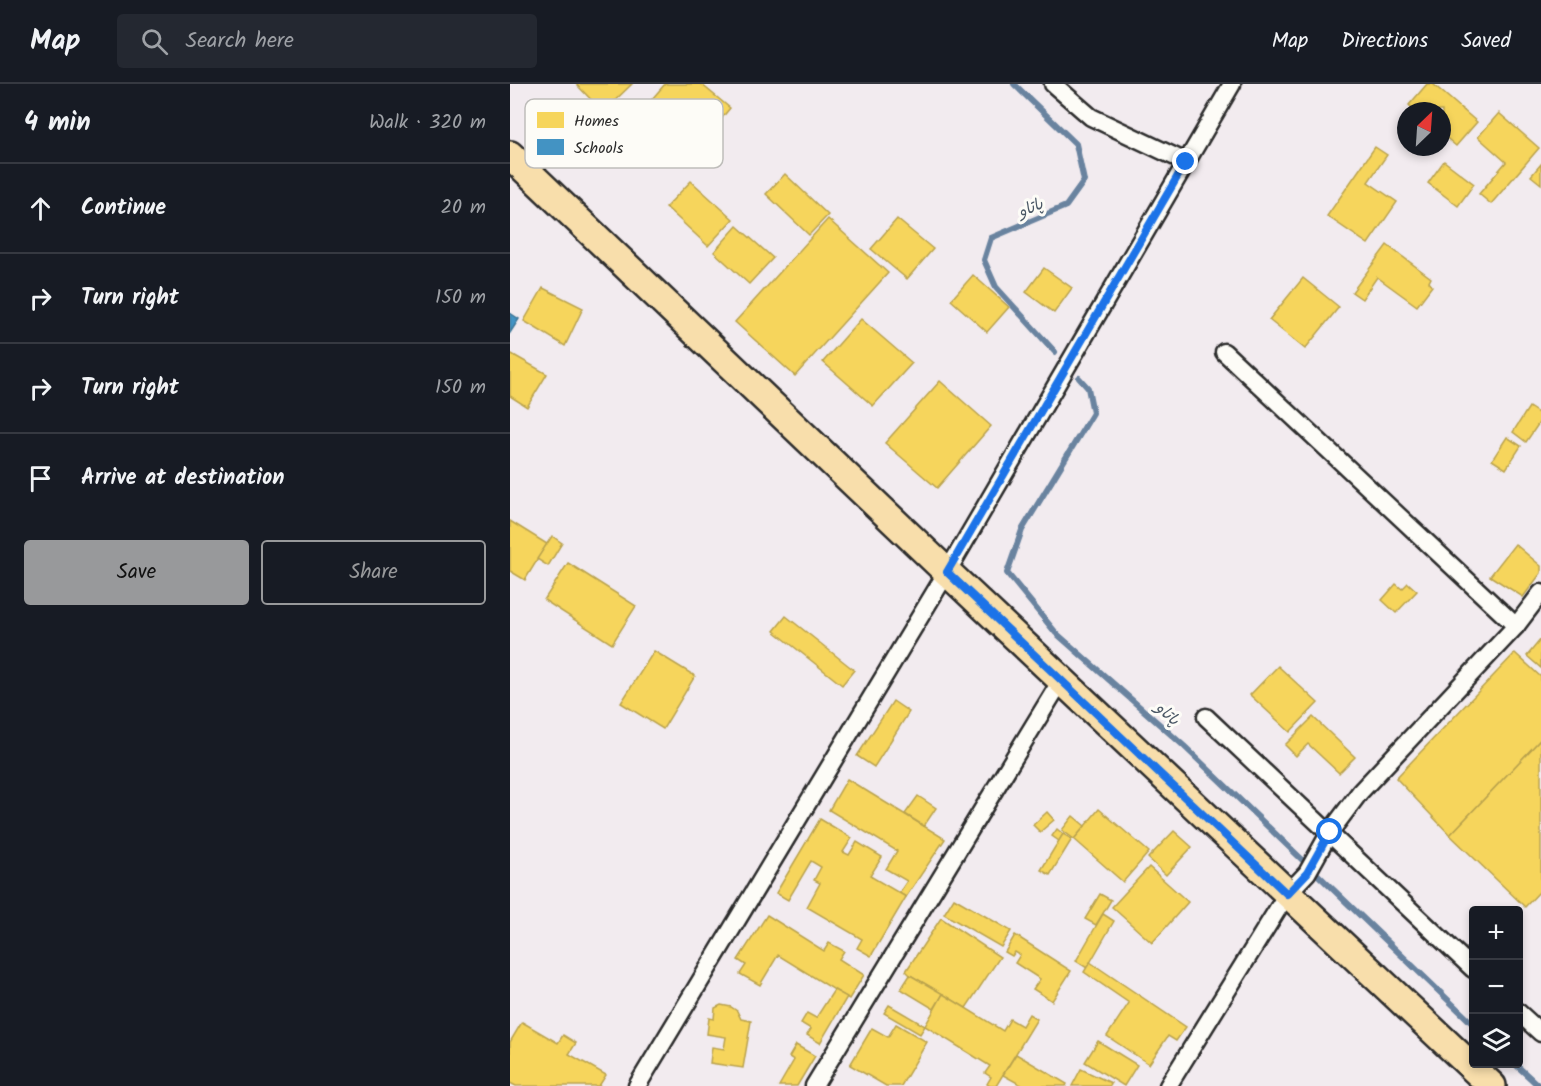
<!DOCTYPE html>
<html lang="en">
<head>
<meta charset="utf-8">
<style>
  body { margin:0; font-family:Kalam,"Playpen Sans Arabic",sans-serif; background:#242831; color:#f1f3f6 }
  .controls { position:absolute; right:18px; bottom:18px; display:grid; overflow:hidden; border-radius:6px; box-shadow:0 3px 9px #0003 }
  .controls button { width:54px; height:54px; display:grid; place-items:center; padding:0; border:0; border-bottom:2px solid #363941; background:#171b24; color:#f1f3f6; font:30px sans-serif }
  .compass { position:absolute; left:887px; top:18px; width:54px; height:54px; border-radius:50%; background:#171b24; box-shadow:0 3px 9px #0003; rotate:25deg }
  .stop { position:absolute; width:18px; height:18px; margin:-14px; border:4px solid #1a73e8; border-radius:50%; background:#fff }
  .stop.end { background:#1a73e8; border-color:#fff; box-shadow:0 2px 6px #0008 }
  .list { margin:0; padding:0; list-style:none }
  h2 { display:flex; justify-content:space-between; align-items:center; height:78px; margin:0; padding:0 24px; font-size:26px }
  h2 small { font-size:20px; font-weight:400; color:#9ea1a6 }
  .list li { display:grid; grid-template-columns:39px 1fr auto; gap:18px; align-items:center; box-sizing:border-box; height:90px; padding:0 24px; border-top:2px solid #363941 }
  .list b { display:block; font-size:22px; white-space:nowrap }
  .list em { font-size:20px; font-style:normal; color:#9ea1a6 }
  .actions { display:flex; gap:12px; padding:18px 24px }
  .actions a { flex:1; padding:14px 0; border:2px solid #98999b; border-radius:6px; text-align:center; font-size:21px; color:#98999b }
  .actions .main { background:#98999b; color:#111 }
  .icon { flex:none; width:33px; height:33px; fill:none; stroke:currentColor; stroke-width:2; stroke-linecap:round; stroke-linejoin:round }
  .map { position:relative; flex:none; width:1031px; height:1002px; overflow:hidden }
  header { display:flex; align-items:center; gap:36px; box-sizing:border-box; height:84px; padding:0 30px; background:#171b24; border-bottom:2px solid #363941 }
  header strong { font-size:28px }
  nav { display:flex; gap:33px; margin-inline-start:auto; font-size:21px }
  .search { width:420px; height:54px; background:#242831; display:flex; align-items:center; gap:15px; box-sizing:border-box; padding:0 21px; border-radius:6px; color:#9ea1a6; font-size:22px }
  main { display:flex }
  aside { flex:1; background:#171b24 }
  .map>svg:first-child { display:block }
  .homes { fill:#f6d55c; stroke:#b9a24d; stroke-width:1.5 }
  .schools { fill:#4393c3; stroke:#3c7495; stroke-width:1.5 }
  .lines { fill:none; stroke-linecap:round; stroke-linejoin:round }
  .stream { stroke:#69839f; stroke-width:6 }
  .street-casing { stroke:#2b2b2b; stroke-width:21 }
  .primary-casing { stroke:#2b2b2b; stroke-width:32 }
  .street { stroke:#fdfcf7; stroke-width:16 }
  .primary { stroke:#f8deab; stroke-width:27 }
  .route { stroke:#1a73e8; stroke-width:8 }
  .labels { text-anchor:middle; stroke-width:6; stroke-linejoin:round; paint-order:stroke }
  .water-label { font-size:16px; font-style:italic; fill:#4a5765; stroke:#fdfcf7 }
  .key { fill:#fdfcf7; stroke:#bebdba; stroke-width:1.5 }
  .key-label { font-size:16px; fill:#2b2b2b }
</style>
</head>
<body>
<header>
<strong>Map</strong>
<div class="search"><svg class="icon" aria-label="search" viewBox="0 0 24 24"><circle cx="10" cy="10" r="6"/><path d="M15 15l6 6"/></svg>Search here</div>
<nav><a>Map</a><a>Directions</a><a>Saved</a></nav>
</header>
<main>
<aside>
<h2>4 min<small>Walk · 320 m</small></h2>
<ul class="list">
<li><svg class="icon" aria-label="ahead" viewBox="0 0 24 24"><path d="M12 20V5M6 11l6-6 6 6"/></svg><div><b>Continue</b></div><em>20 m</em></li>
<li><svg class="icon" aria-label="right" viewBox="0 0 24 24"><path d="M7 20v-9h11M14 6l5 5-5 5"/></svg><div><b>Turn right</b></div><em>150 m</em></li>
<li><svg class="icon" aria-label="right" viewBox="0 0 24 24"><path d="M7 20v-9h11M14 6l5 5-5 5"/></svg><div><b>Turn right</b></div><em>150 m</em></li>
<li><svg class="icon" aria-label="arrive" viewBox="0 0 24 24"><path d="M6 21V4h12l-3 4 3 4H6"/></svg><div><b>Arrive at destination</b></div></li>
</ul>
<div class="actions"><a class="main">Save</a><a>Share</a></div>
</aside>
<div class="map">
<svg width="1031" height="1002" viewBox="0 0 1031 1002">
  <rect width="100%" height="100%" fill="#f2ebef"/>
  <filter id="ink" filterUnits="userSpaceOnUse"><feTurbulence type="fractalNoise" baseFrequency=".0167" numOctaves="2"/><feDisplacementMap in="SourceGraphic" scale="12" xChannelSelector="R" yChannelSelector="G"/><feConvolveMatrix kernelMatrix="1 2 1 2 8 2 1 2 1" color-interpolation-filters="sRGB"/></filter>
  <g filter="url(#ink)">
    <!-- homes -->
    <g class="homes">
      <polygon points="66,0 122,0 93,28"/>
      <polygon points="155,0 191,0 220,24 193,57 142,15"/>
      <polygon points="917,0 923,0 967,38 946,62 932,50 932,27 905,27 899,21"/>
      <polygon points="989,29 1029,64 981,120 969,110 996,78 968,53"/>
      <polygon points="865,63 877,71 858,98 887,118 858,160 817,132"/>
      <polygon points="934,77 964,100 948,122 918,99"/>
      <polygon points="1031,80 1031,100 1021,92"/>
      <polygon points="275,90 318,131 299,151 256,110"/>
      <polygon points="181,97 223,135 198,162 156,123"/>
      <polygon points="318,135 378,189 285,292 225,238"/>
      <polygon points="387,135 423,165 397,195 361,165"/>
      <polygon points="227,142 263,174 239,200 204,168"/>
      <polygon points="877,161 921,194 919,198 922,202 907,222 867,193 852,215 842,208"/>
      <polygon points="534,184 562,204 544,229 516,208"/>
      <polygon points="463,191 499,223 477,248 441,216"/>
      <polygon points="793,194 829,223 795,265 759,236"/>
      <polygon points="33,204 73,224 55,262 14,237"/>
      <polygon points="351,235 402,279 363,322 313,278"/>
      <polygon points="0,269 37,290 17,323 0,312"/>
      <polygon points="430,297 481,342 427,404 375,359"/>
      <polygon points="1019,323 1031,331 1031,336 1016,358 1003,348"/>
      <polygon points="997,353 1011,362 996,385 982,376"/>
      <polygon points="0,437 37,460 15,496 0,487"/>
      <polygon points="42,452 52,459 38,482 27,475"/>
      <polygon points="1005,460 1031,482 1031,489 1013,513 980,492"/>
      <polygon points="58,479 126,522 102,560 34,516"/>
      <polygon points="898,499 907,507 886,529 872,516 886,500 892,505"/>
      <polygon points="276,532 344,586 332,601 264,547"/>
      <polygon points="1031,555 1031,584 1017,572"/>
      <polygon points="144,567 185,592 153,645 111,619"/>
      <polygon points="1005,569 1031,593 1031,655 940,751 886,694"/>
      <polygon points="768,582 808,619 780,648 740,611"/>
      <polygon points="383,617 399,628 364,683 347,672"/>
      <polygon points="803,633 845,673 829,689 798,660 786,672 775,661"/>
      <polygon points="1031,655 1031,806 1015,823 940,751"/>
      <polygon points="337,695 435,755 396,813 389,809 397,797 376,785 387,767 319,726"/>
      <polygon points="408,712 426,724 414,742 395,730"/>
      <polygon points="589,725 639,768 613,798 564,755"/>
      <polygon points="537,728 544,736 530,748 523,741"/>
      <polygon points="563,732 575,742 564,755 552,746"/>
      <polygon points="310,735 342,754 333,768 339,771 347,758 372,773 360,792 396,813 361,872 347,864 352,855 297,823 310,799 304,796 311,783 301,777 278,816 266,809"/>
      <polygon points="547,745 553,750 549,757 542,752"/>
      <polygon points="664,747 682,763 656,791 638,774"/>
      <polygon points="553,750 562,755 540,791 531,786"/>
      <polygon points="639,783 678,818 642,859 602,823"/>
      <polygon points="590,810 601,816 586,841 575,835"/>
      <polygon points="444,814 501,847 491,863 434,830"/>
      <polygon points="593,830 604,837 577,884 566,877"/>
      <polygon points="257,831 314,867 319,859 334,867 329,875 354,891 339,915 268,871 250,901 230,890 236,881 228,876"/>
      <polygon points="431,834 490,873 456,924 400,891 396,887"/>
      <polygon points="505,851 561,887 542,917 523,905 530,895 505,879 510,871 505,868 502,872 495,868"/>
      <polygon points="580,878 676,943 666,957 658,952 639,980 597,952 619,919 574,888"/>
      <polygon points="400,891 433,910 424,925 391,905"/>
      <polygon points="324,906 337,913 310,959 297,951 301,945 291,939 297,929 306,934"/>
      <polygon points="433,910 493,947 500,935 512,942 519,930 527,935 486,1002 480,1002 477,1000 481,993 475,989 480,982 415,942"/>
      <polygon points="211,921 221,923 227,927 231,935 241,937 233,984 200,979 202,963 214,965 216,953 197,950 199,934 204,935 205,924"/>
      <polygon points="379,921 415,942 410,950 374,929"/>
      <polygon points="12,938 48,959 53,951 66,959 59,970 96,991 89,1002 6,1002 0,999 0,958"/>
      <polygon points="386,940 417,958 391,1002 376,1002 340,981 362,944 378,953"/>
      <polygon points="588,957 627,981 614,1002 575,978"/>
      <polygon points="286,961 305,972 287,1002 269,1002 284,976 279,973"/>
      <polygon points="506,970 557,1000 556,1002 513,1002 493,991"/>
      <polygon points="571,985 601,999 600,1002 562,1002"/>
    </g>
    <!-- schools -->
    <polygon class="schools" points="0,229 9,235 0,249"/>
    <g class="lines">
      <!-- stream -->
      <g class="stream">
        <polyline points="504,0 566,60 574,97 556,122 481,154 474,176 486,203 545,268"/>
        <polyline points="569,294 578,304 583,329 512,446 497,489 546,549 674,662 963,940"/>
        <polyline points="1005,980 1029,1002"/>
      </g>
      <!-- street casing -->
      <g class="street-casing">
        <g id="street">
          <polyline points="543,0 581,33 676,78"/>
          <polyline points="714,268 1006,542"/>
          <polyline points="696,633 963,885"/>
          <polyline points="1008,928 1031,949"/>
          <polyline points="127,1002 437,488 722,0"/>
          <polyline points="304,1002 552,595"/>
          <polyline points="658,1002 777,810 797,789 820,748 850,708 1006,542 1031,509"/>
        </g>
      </g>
      <!-- primary casing -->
      <g class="primary-casing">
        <polyline id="primary" points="0,71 437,488 982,1002"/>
      </g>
      <!-- street -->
      <use href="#street" class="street"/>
      <!-- primary -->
      <use href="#primary" class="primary"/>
    </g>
  </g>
  <g class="lines" filter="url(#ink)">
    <!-- route -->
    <polyline class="route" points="676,78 437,488 777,810 797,789 820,748"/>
  </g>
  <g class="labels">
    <!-- water labels -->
    <g class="water-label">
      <text transform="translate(520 123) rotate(-23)" y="6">پاتاو</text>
      <text transform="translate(658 629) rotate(42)" y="6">پاتاو</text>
    </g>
  </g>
  <!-- legend -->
  <rect x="15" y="15" width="198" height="69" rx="9" class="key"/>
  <rect x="27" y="28" width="27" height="16" fill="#f6d55c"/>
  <rect x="27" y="55" width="27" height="16" fill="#4393c3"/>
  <g class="key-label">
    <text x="64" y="42">Homes</text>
    <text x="64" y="69">Schools</text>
  </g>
</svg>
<div class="controls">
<button>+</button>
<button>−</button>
<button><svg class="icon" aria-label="layers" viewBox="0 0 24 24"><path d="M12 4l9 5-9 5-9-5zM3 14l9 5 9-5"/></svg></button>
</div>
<svg class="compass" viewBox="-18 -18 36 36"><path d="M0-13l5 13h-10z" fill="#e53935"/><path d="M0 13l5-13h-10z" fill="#9ea1a6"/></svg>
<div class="stop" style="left:820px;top:748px"></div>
<div class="stop end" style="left:676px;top:78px"></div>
</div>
</main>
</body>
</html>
